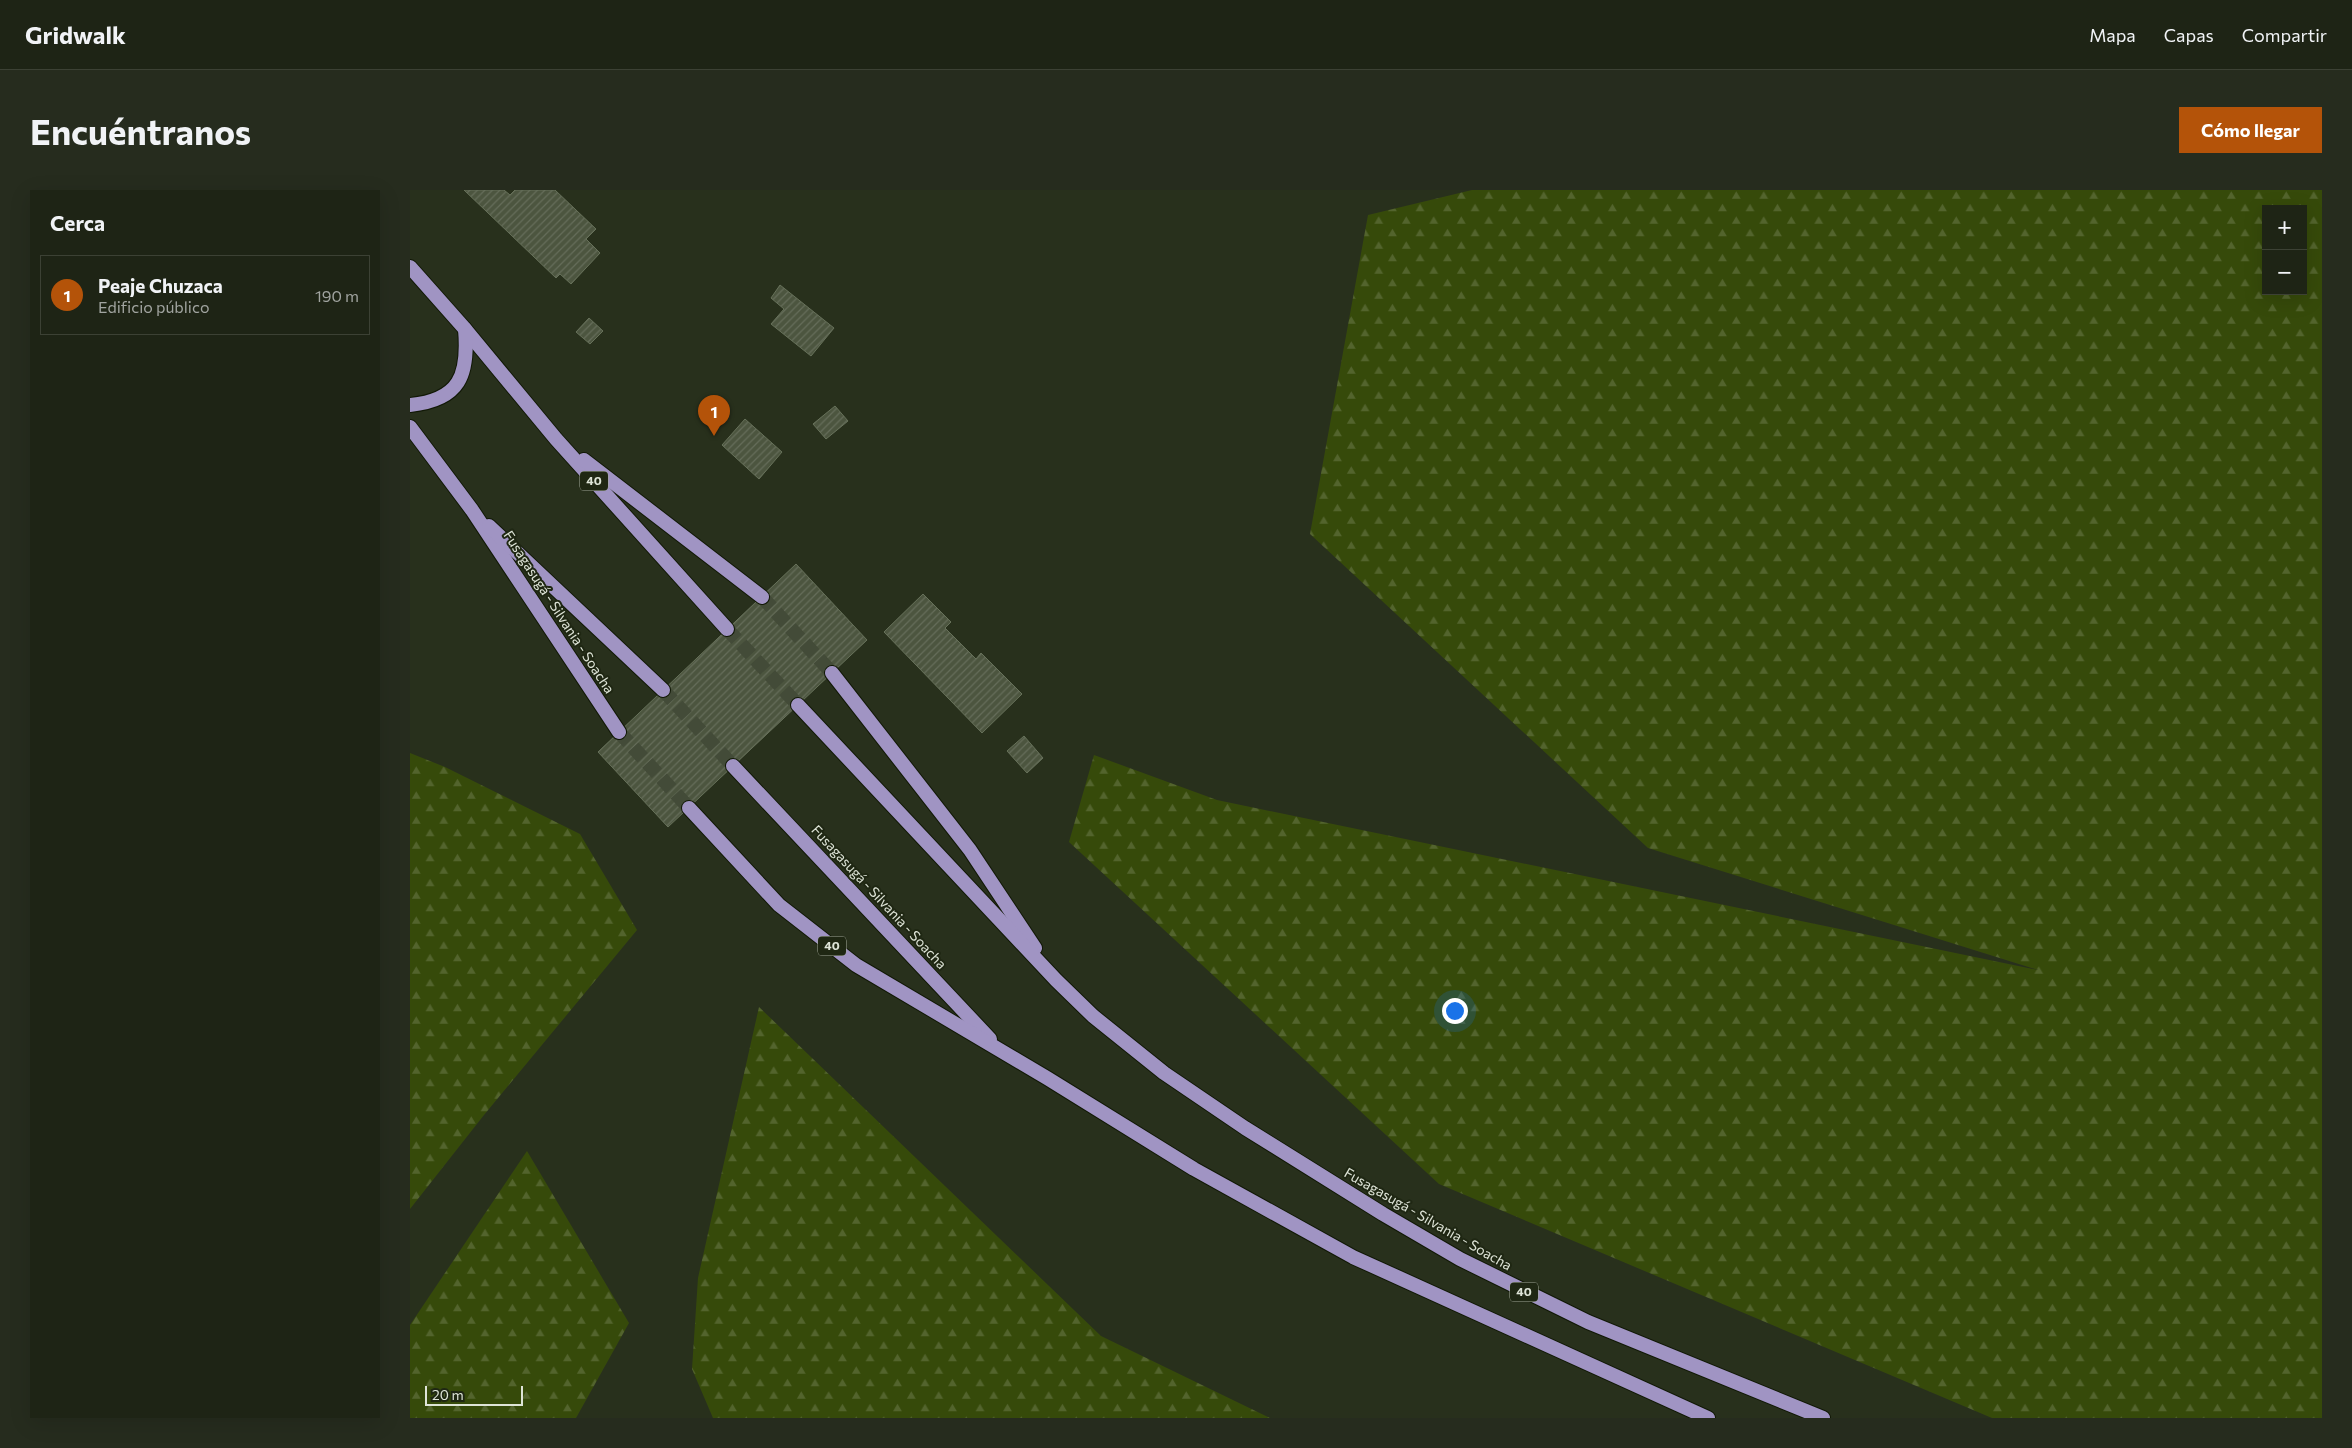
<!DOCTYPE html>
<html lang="es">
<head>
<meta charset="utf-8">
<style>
  body { margin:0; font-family:Commissioner,sans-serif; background:#262c1e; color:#f1f3f6 }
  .controls { position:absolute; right:15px; top:15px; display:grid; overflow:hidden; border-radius:0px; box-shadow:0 5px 20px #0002 }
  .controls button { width:45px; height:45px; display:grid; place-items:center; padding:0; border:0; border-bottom:1px solid #3c4134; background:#1e2415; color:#f1f3f6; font:25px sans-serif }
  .scale { position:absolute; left:15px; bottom:12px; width:98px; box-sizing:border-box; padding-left:5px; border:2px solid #dee4d7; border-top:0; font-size:14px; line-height:18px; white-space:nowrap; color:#dee4d7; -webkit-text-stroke:4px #1f2713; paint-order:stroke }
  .you { position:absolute; left:1044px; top:820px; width:18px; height:18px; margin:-12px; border:4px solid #fff; border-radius:50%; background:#1a73e8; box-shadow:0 0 0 8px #1a73e833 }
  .badge { display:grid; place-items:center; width:32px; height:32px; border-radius:50%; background:#b45309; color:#fff; font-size:16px; font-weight:700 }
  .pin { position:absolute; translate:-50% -41px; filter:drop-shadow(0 1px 2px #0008) }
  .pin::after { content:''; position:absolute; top:26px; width:18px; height:15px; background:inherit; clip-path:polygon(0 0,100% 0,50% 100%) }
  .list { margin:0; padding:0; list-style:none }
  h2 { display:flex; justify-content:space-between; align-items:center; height:65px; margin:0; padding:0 20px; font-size:21px }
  h2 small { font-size:16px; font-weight:400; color:#a1a4a0 }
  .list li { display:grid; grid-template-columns:32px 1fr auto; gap:15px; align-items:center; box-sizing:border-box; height:80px; margin:0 10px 10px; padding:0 10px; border:1px solid #3c4134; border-radius:0px }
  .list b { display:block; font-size:19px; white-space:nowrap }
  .list p { margin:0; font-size:16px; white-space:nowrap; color:#a1a4a0 }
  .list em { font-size:16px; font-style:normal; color:#a1a4a0 }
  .map { position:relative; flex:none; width:1912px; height:1228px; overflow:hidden; border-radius:0px }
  header { display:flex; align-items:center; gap:30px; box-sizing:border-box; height:70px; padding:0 25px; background:#1e2415; border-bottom:1px solid #3c4134 }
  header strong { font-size:24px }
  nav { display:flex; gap:28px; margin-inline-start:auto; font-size:18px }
  .intro { display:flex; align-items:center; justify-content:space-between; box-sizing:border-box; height:120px; padding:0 30px }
  h1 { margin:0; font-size:35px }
  .button { padding:12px 22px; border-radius:0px; background:#b45309; color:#fff; font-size:18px; font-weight:700 }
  main { display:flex; gap:30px; padding:0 30px }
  aside { flex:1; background:#1e2415; border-radius:0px; box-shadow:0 5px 20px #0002 }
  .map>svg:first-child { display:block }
  .forest { fill:url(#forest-firs); fill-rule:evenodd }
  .building { fill:url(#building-hatch); stroke:#67715a }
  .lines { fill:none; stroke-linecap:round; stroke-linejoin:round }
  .trunk-tunnel { stroke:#434b38; stroke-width:14; stroke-dasharray:14 7; stroke-linecap:butt }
  .trunk-casing { stroke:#111806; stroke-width:16 }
  .trunk { stroke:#a094c3; stroke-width:14 }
  .labels { text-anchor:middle; stroke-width:4; stroke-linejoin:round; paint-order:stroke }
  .shield { fill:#1f2713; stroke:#a5ab9c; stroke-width:1 }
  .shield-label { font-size:12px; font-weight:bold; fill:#dee4d7 }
  .street-label { font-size:14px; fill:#dee4d7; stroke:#1f2713 }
</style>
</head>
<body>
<header>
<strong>Gridwalk</strong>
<nav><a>Mapa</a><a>Capas</a><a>Compartir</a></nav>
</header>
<div class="intro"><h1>Encuéntranos</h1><a class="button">Cómo llegar</a></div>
<main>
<aside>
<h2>Cerca<small></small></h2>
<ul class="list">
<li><span class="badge">1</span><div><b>Peaje Chuzaca</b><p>Edificio público</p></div><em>190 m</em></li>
</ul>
</aside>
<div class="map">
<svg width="1912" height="1228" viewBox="0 0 1912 1228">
  <defs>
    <pattern id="forest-firs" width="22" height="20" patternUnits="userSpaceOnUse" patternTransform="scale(1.25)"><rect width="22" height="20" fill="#364a0a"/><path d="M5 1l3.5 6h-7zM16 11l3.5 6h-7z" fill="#53642d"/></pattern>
    <pattern id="building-hatch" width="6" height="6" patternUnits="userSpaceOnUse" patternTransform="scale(1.25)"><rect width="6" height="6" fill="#4c553f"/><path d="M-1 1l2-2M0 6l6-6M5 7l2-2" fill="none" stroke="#656d5a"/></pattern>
  </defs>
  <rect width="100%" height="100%" fill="#28301c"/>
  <!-- forest -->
  <g class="forest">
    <path d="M1062 0H1912V1228H1582L1029 994 659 652 684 565 807 610 1628 780 1238 658 900 344 958 25ZM1856 19H1893V101H1856Z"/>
    <polygon points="0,563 35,577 170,644 227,740 74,925 0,1019"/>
    <polygon points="349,817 691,1146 860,1228 303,1228 282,1179 288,1088"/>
    <polygon points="117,961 219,1133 166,1228 0,1228 0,1135"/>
  </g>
  <!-- building -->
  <g class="building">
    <polygon points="54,0 94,0 100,5 105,0 145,0 186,39 176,49 190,63 161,94 150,84 146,88"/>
    <polygon points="370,95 424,138 401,166 361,134 374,119 361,108"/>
    <polygon points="179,128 193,141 180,154 166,142"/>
    <polygon points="425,216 438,231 416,249 403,234"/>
    <polygon points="335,229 372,262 349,289 312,255"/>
    <polygon points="386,374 457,450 258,637 188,562"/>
    <polygon points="513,404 541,432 535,438 566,469 571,463 612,504 572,543 474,442"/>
    <polygon points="614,546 633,568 617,583 597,561"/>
  </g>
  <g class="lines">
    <!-- trunk-tunnel -->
    <g class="trunk-tunnel">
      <polyline points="352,407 422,483"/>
      <polyline points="317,439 388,515"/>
      <polyline points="253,500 323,576"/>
      <polyline points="209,542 279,618"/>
    </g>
    <!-- trunk casing -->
    <g class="trunk-casing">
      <g id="trunk">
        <polyline points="0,77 55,139 146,249 317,439"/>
        <path d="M0 215C50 210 59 185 55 139"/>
        <polyline points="0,237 62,320 209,542"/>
        <polyline points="174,270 352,407"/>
        <polyline points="79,336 253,500"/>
        <polyline points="422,483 560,660 625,758"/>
        <polyline points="388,515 646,790 683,826 754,883 835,938 973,1024 1050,1069 1178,1132 1413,1228"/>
        <polyline points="323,576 580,849"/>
        <polyline points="279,618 369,715 446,775 637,888 784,979 943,1067 1298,1228"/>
      </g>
    </g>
    <!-- trunk -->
    <use href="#trunk" class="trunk"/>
  </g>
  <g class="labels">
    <!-- shield labels -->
    <g class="shield">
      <rect x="170" y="281.5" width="28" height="19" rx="4"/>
      <rect x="408" y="746.5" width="28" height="19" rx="4"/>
      <rect x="1100" y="1092.5" width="28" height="19" rx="4"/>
    </g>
    <g class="shield-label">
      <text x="184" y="295">40</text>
      <text x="422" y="760">40</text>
      <text x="1114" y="1106">40</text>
    </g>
    <!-- street labels -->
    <g class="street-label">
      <text transform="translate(149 422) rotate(57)" y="5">Fusagasugá - Silvania - Soacha</text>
      <text transform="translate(469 707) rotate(47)" y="5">Fusagasugá - Silvania - Soacha</text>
      <text transform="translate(1018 1029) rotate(30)" y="5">Fusagasugá - Silvania - Soacha</text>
    </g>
  </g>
</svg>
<div class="controls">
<button>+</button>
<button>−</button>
</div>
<div class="scale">20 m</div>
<div class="you"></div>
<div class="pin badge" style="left:304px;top:246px">1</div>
</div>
</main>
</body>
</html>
